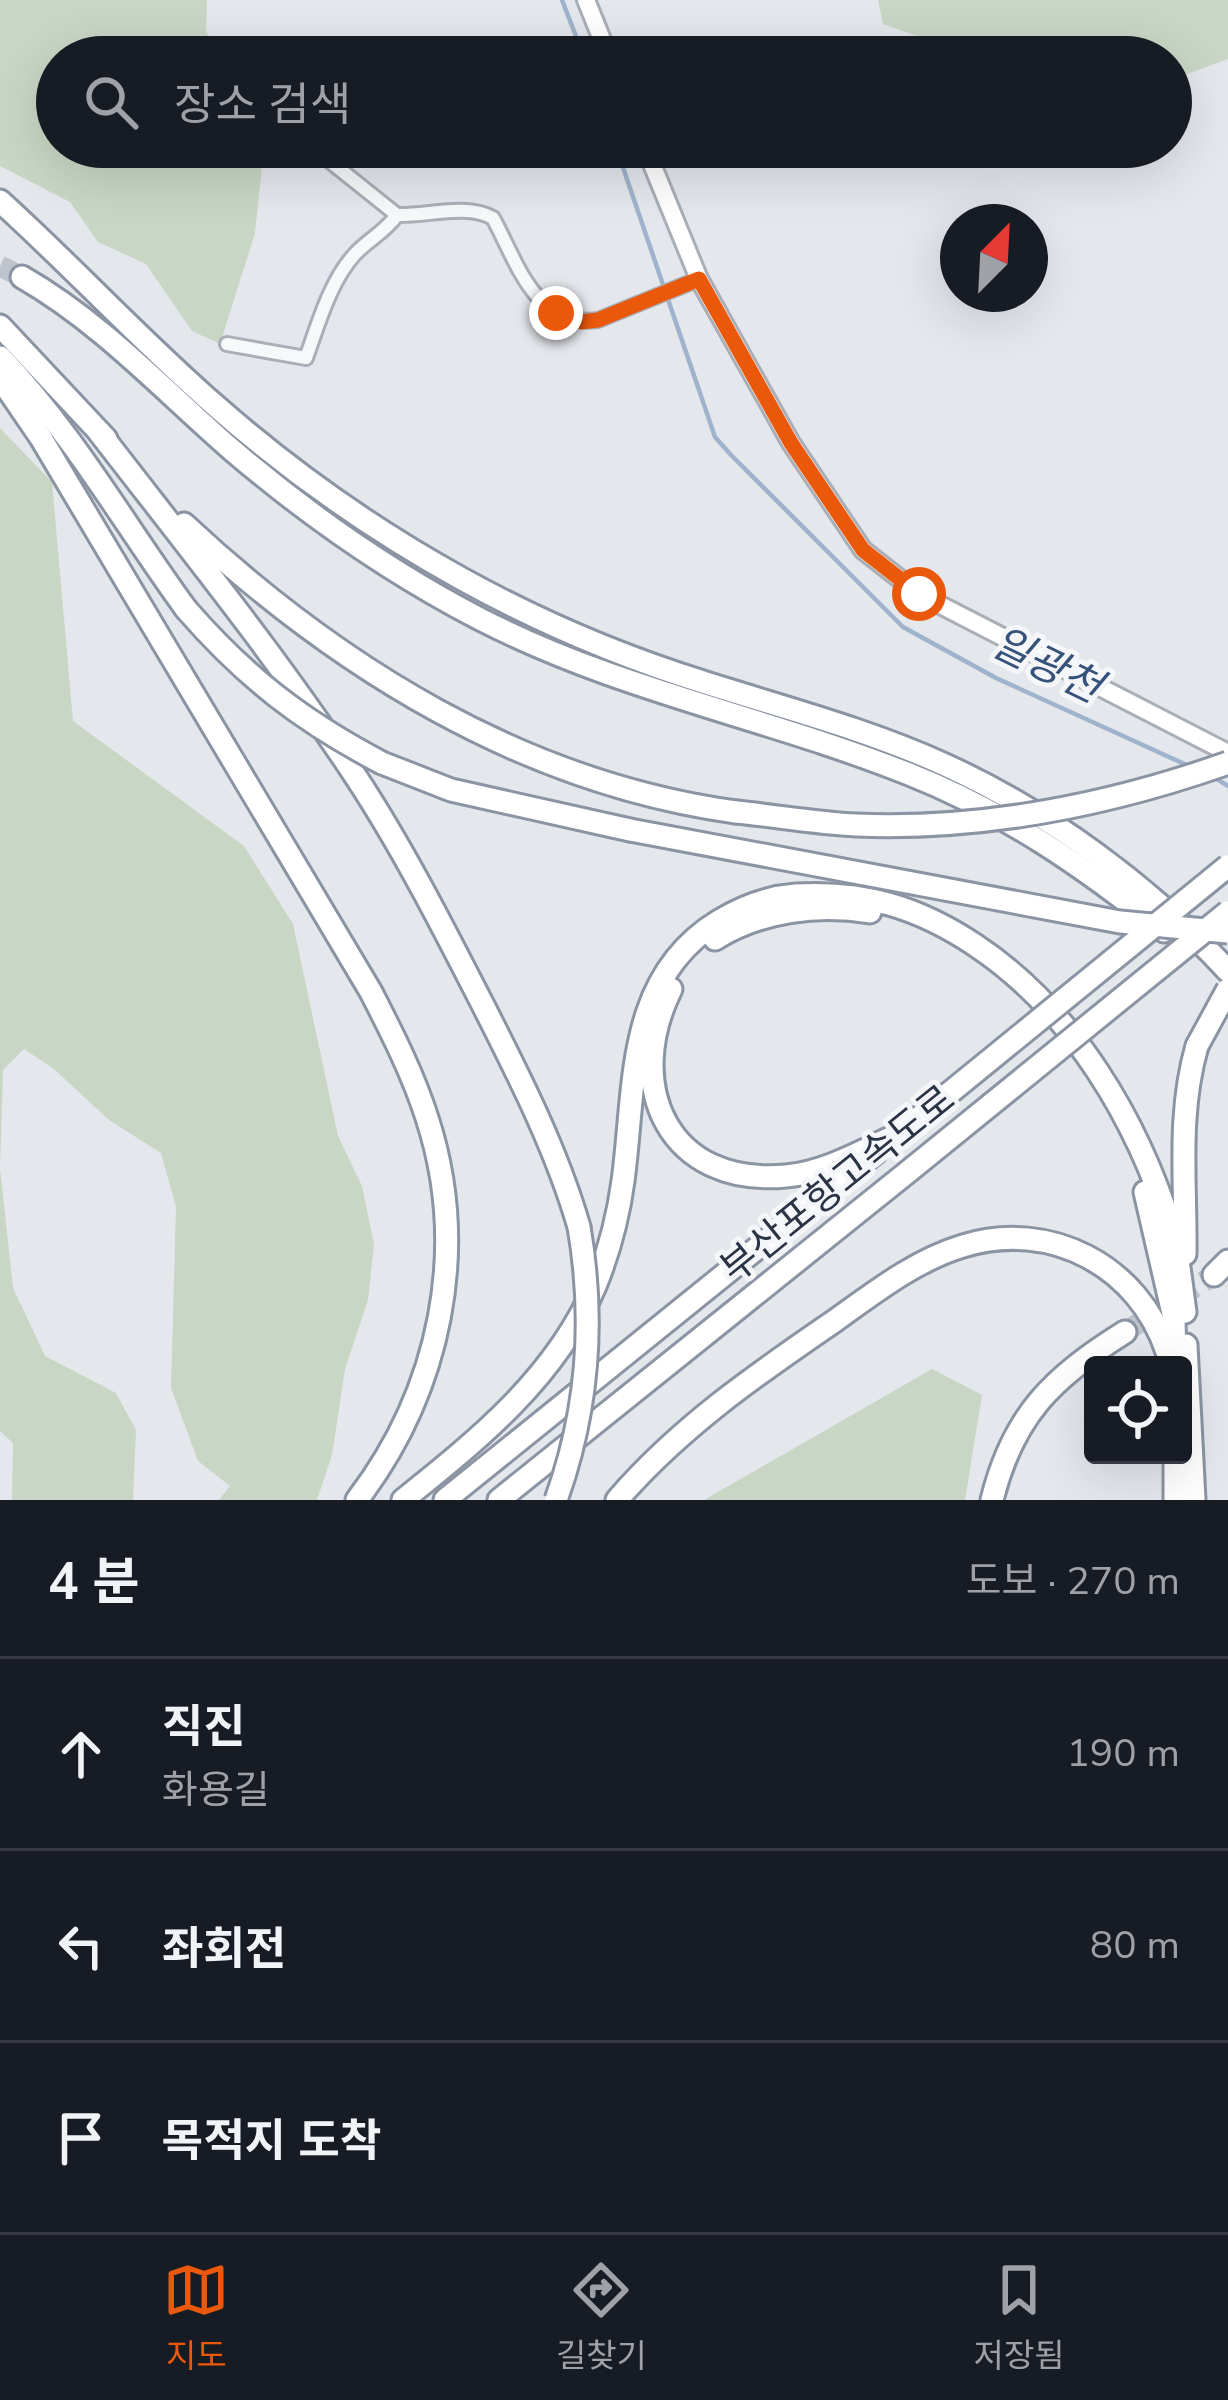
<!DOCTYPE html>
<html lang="ko">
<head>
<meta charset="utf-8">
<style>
  body { margin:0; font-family:"Nunito Sans","Noto Sans KR",sans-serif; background:#20242c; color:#f1f3f6 }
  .controls { position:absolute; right:36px; bottom:36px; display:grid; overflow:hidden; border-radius:12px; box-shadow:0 12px 48px #0002 }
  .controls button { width:108px; height:108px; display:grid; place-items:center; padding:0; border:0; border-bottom:3px solid #363941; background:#171b24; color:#f1f3f6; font:60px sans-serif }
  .compass { position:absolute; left:940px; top:204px; width:108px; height:108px; border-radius:50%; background:#171b24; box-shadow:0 12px 48px #0002; rotate:24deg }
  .stop { position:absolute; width:36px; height:36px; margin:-27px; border:9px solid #ea580c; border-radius:50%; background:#fff }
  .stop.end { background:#ea580c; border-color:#fff; box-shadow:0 3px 12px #0008 }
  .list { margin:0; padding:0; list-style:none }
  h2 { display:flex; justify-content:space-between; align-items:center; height:156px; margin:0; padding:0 48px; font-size:51px }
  h2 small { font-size:39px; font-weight:400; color:#9ea1a6 }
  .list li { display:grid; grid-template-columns:78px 1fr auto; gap:36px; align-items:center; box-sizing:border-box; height:192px; padding:0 48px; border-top:3px solid #363941 }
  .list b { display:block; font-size:45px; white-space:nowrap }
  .list p { margin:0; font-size:39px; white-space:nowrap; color:#9ea1a6 }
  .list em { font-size:39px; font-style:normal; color:#9ea1a6 }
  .icon { flex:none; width:66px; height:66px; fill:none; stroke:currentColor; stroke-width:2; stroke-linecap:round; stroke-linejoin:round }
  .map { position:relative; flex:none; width:1228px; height:1500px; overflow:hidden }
  .search { position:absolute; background:#171b24; box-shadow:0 12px 48px #0002; left:36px; right:36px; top:36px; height:132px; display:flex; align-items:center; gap:30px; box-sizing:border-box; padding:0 42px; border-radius:66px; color:#9ea1a6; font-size:45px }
  .sheet { height:732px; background:#171b24 }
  nav { display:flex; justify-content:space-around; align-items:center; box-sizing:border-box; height:168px; border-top:3px solid #363941; background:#171b24; font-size:33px; color:#9ea1a6 }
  nav a { display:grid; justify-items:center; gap:6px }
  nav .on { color:#ea580c }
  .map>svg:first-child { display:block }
  .green { fill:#c9d6c5 }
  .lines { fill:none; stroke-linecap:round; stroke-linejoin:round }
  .stream { stroke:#9fb4cc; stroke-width:4.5 }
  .motorway-tunnel { stroke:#bfc3cb; stroke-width:21; stroke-dasharray:21 10; stroke-linecap:butt }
  .minor-casing { stroke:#a9aeb7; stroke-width:18 }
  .secondary-casing { stroke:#a9aeb7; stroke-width:22 }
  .motorway-casing { stroke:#8b94a3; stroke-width:27 }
  .minor { stroke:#f7f8fa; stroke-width:12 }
  .secondary { stroke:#fff; stroke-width:16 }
  .motorway { stroke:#fff; stroke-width:21 }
  .motorway-bridge-casing { stroke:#8b94a3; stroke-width:27; stroke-linecap:butt }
  .motorway-bridge { stroke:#fff; stroke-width:21 }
  .route { stroke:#ea580c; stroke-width:15 }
  .labels { text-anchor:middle; stroke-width:10; stroke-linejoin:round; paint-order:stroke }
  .street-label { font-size:39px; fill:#2b3445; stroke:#f4f6f9 }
  .water-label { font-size:42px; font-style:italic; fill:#34527a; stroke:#f4f6f9 }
</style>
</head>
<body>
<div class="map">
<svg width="1228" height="1500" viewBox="0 0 1228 1500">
  <rect width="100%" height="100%" fill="#e4e7ec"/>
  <!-- green -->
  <g class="green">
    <polygon points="0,0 207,0 206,31 222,57 57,57 57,147 264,147 255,233 220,344 192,331 146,264 98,242 70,202 0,166"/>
    <polygon points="878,0 1228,0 1228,59 1187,74 1171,75 1171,57 976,57 883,24"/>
    <polygon points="0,428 52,482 73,721 244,846 293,924 338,1136 362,1186 374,1244 368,1300 345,1369 332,1455 317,1500 219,1500 230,1486 198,1461 171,1388 176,1207 161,1153 109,1120 54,1069 24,1049 3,1070 0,1168 13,1288 45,1356 116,1393 136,1430 133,1500 12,1500 13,1443 0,1431"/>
    <polygon points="932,1369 982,1395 965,1500 704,1500"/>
  </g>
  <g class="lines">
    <!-- stream -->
    <g class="stream">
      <polyline points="562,0 584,57"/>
      <polyline points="616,147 715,437 731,455 903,627 996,678 1191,767"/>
      <polyline points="1212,776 1228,786"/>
    </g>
    <!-- motorway-tunnel -->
    <g class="motorway-tunnel">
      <polyline points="0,266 22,277"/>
      <polyline points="1125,1332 1214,1275"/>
    </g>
    <!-- minor casing -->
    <g class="minor-casing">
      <g id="minor">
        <polyline points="312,147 397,215"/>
        <path d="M227 344 306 358C318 325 330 281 355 254 369 239 385 232 397 215 428 216 466 203 493 218 517 262 535 328 598 320L699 279"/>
      </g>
    </g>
    <!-- secondary casing -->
    <g class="secondary-casing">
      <g id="secondary">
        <polyline points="586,0 609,57"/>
        <polyline points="645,147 699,279 791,443 863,550 919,594 1228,753"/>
      </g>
    </g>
    <!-- motorway casing -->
    <g class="motorway-casing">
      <g id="motorway">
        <path d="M0 201C74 268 142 342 217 407 291 472 375 531 462 579 538 621 620 656 703 682 784 708 866 729 943 764 1049 812 1149 886 1228 971"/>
        <path d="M22 277C102 323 163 390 232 450 307 514 393 574 480 619 620 691 766 717 909 774 1003 811 1086 868 1164 931"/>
        <polyline points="0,326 106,439"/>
        <path d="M0 357C73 433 124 524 186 609"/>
        <path d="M0 378 41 438 371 992C392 1033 413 1074 427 1118 470 1250 440 1391 357 1500"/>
        <path d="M99 432C187 546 277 657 356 777 404 850 445 931 485 1009 521 1080 557 1151 579 1227"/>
        <path d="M184 524C338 668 524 783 736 812"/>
        <polyline points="382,763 451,790 630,830"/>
        <path d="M715 939C760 911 818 903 870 912"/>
        <path d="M671 989C623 1086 668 1187 786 1176 825 1173 863 1150 899 1134"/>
        <polyline points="1145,1192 1174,1318 1175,1365"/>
        <path d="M1185 1254C1186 1183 1177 1115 1197 1046"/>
        <polyline points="1214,1275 1228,1261"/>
        <polyline points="1186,1345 1194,1500"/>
        <path d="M403 1500C479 1439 555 1378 595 1286 609 1252 618 1218 623 1181 636 1086 625 978 719 921 742 907 768 897 796 895 864 891 918 907 975 945 1073 1010 1138 1121 1172 1231 1179 1257 1181 1285 1185 1312"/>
        <polyline points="445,1500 875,1153"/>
        <polyline points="499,1500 909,1171"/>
        <path d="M617 1500C680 1427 757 1374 836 1320 875 1292 916 1260 963 1246 1050 1219 1139 1266 1167 1352"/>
        <path d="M992 1500C1013 1415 1053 1377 1125 1332"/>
        <polyline points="1175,1500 1175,1455"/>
      </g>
    </g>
    <!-- minor -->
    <use href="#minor" class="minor"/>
    <!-- secondary -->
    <use href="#secondary" class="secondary"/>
    <!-- motorway -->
    <use href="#motorway" class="motorway"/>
    <!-- motorway-bridge casing -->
    <g class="motorway-bridge-casing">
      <g id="motorway-bridge">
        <path d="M186 609C246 678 302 721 382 763"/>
        <path d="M736 812C776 816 816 823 856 825 983 830 1109 805 1228 763"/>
        <polyline points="630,830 1120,922 1228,932"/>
        <polyline points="1197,1046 1228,989"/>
        <polyline points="899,1134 1228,866"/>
        <polyline points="909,1171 1228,912"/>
        <path d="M556 1500C588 1411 595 1320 579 1227"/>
      </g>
    </g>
    <!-- motorway-bridge -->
    <use href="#motorway-bridge" class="motorway-bridge"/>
  </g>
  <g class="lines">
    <!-- route -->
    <polyline class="route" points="556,313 581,322 598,320 699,279 791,443 863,550 919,594"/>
  </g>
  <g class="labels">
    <!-- street labels -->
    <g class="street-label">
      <text transform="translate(837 1183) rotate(-39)" y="14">부산포항고속도로</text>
    </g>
    <!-- water labels -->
    <g class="water-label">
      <text transform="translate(1047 664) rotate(26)" y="15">일광천</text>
    </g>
  </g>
</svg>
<div class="controls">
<button><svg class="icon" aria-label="locate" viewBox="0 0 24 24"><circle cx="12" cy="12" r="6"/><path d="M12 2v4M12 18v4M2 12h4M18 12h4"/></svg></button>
</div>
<svg class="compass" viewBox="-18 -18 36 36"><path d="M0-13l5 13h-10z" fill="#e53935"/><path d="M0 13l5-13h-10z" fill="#9ea1a6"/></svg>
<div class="stop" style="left:919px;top:594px"></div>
<div class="stop end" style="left:556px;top:313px"></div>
<div class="search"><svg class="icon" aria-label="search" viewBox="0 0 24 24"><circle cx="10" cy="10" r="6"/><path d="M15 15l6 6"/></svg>장소 검색</div>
</div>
<section class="sheet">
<h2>4 분<small>도보 · 270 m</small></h2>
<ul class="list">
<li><svg class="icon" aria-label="ahead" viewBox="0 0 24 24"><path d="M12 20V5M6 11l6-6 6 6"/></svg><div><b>직진</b><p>화용길</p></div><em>190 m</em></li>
<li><svg class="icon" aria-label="left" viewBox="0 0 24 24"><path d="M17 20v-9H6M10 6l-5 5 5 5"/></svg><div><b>좌회전</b></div><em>80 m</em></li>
<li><svg class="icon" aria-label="arrive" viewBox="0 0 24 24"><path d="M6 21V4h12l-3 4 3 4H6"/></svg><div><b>목적지 도착</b></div></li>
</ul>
</section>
<nav>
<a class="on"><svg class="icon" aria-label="map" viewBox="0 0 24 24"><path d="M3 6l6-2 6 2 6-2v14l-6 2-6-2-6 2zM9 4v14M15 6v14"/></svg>지도</a>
<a><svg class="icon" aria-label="directions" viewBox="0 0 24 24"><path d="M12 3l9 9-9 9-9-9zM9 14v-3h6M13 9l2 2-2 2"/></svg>길찾기</a>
<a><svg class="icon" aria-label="saved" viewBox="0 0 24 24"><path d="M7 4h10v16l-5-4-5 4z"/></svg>저장됨</a>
</nav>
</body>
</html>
